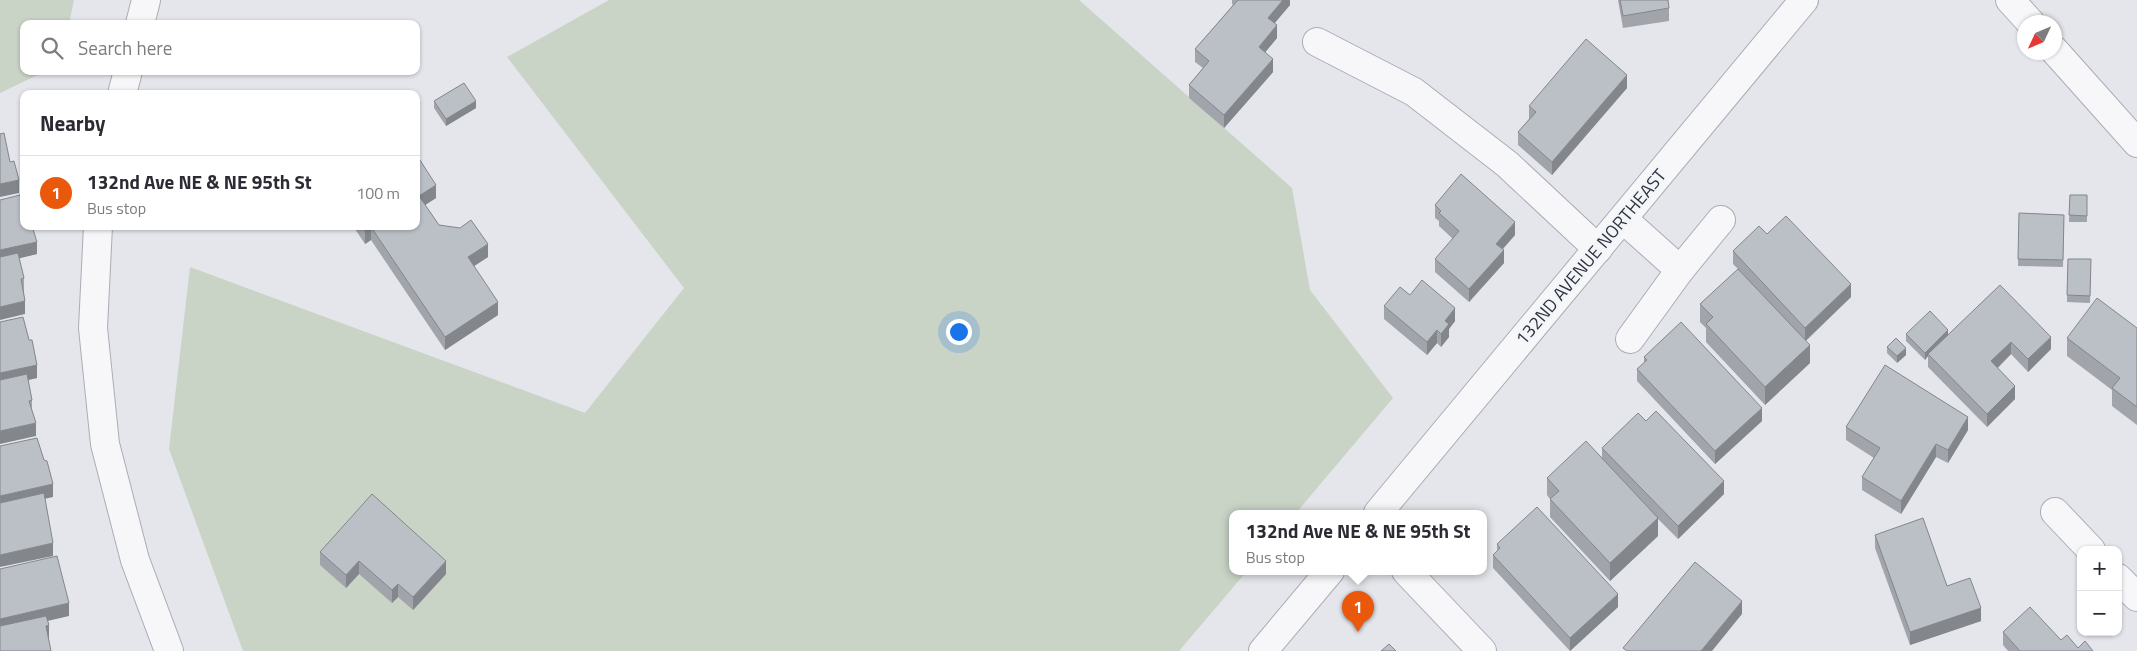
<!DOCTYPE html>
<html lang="en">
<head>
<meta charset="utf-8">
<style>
  body { margin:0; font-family:"Titillium Web",sans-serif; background:#f7f7f7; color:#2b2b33 }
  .controls { position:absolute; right:15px; bottom:15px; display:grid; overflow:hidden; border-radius:10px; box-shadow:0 1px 4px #0004 }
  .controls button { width:45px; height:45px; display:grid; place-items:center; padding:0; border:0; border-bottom:1px solid #e1e1e2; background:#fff; color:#2b2b33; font:25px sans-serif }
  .compass { position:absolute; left:2017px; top:15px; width:45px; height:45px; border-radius:50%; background:#fff; box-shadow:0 1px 4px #0004; rotate:226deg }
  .you { position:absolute; left:958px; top:331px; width:18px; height:18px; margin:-12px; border:4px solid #fff; border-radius:50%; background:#1a73e8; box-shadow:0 0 0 8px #1a73e833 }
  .badge { display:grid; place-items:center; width:32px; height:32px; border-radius:50%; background:#ea580c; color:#fff; font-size:16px; font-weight:700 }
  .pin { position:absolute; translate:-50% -41px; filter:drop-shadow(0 1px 2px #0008) }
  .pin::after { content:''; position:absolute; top:26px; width:18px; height:15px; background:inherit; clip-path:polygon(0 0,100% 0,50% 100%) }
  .popup { position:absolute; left:1229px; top:510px; width:258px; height:65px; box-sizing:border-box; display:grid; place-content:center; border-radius:10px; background:#fff; filter:drop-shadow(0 1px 4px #0005); font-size:16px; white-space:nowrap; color:#7c7c81 }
  .popup b { font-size:19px; color:#2b2b33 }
  .popup::after { content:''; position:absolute; left:50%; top:100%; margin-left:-10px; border:10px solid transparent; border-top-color:#fff }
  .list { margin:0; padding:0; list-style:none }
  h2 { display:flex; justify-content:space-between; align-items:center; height:65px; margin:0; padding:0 20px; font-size:21px }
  h2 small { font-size:16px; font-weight:400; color:#7c7c81 }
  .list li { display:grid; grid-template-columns:32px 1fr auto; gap:15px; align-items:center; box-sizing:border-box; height:75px; padding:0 20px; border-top:1px solid #e1e1e2 }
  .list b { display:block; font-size:19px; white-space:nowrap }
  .list p { margin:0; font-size:16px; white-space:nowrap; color:#7c7c81 }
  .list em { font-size:16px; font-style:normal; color:#7c7c81 }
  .icon { flex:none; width:28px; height:28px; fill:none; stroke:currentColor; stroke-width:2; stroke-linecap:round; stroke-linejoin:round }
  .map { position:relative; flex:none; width:2137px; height:651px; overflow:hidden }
  .search { position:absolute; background:#fff; box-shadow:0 1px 4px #0004; left:20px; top:20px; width:400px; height:55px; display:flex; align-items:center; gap:12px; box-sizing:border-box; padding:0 18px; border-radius:10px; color:#7c7c81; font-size:19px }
  .panel { position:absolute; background:#fff; box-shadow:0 1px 4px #0004; left:20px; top:90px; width:400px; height:140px; border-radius:10px }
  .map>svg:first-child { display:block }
  .green { fill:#c9d4c6 }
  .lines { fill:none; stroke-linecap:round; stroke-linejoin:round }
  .minor-casing { stroke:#a9adb5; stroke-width:30 }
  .minor { stroke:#f7f7f9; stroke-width:28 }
  .wall { fill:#a1a5ab }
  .shaded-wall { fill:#83868b }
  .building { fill:#bbc0c7; stroke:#83868b }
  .labels { text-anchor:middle; stroke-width:5; stroke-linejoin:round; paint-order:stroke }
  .street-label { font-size:18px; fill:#2d3442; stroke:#f4f5f8 }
</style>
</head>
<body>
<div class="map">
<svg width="2137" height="651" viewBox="0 0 2137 651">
  <rect width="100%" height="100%" fill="#e4e6eb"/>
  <!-- green -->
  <g class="green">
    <polygon points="0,0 74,0 69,24 24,24 24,71 46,71 0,93"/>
    <polygon points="609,0 1079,0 1292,188 1310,290 1393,398 1296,513 1233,513 1233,571 1247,571 1179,651 243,651 169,449 190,267 585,413 684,288 507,57"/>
  </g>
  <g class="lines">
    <!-- minor casing -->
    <g class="minor-casing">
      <g id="minor">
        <polyline points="2010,0 2030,22"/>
        <polyline points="140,24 146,0"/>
        <polyline points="1317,42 1414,92 1507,164 1598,249"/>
        <polyline points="2054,50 2137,143"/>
        <polyline points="122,94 128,71"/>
        <polyline points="1623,219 1680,270"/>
        <polyline points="98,226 93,328 105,444 135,560 169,651"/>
        <polyline points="1630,339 1680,270 1721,220"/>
        <polyline points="2055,512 2091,550"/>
        <polyline points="1378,513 1804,0"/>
        <polyline points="1406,571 1482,651"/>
        <polyline points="2118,578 2137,597"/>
        <polyline points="1263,651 1330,571"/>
      </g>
    </g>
    <!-- minor -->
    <use href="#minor" class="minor"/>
  </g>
  <!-- wall -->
  <g class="wall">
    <polygon points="1232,0 1290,0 1290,5 1274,23 1277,38 1265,52 1273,72 1224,128 1189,98 1189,85 1203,68 1195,62 1195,49 1233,5 1232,4"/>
    <polygon points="1618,0 1668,0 1669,8 1669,21 1623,28"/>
    <polygon points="1627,88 1552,175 1518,145 1518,132 1529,119 1529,106"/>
    <polygon points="434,101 476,108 446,126 434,108"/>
    <polygon points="416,154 436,198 425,205 439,225 488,257 474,266 498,315 445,350 371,240 365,244 353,226 416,226"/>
    <polygon points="2070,195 2087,195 2087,222 2069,222"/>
    <polygon points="0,200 37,254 19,258 24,278 24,291 25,314"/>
    <polygon points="1435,205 1515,235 1503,249 1504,263 1469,302 1435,272 1435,259 1453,239 1439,226 1439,221 1435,218"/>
    <polygon points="2019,213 2064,215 2063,267 2018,266"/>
    <polygon points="1767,234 1851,297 1806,341 1810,363 1765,405 1706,342 1706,328 1700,322 1700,304 1738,269 1733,264 1733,251"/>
    <polygon points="2068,259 2091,259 2090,303 2067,302"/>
    <polygon points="2000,285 2051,349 2028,372 2011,354 1998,368 2015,399 1987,427 1928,367 1928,356 1925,360 1906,341 1906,334 1948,335"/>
    <polygon points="1410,295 1455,321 1449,329 1449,337 1441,347 1437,343 1427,355 1384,319 1384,306"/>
    <polygon points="0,322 37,378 28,380 32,400 32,412 36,436"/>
    <polygon points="2137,328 2137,425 2112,406 2112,390 2067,356 2067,338"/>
    <polygon points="1887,347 1906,355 1897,363 1887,353"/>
    <polygon points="1644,357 1762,421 1715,464 1637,381 1637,369 1644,363"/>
    <polygon points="1646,421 1724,494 1678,539 1658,519 1658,536 1610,581 1550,517 1550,499 1547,495 1547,478 1602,458 1602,448"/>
    <polygon points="1846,427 1968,430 1948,463 1936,457 1901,514 1862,490 1862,477 1874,458 1846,440"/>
    <polygon points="1875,535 1947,586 1981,621 1910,645 1875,548"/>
    <polygon points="1497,544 1618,607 1570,651 1493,568 1493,555 1497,551"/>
    <polygon points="320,552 446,574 413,610 398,597 392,603 359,574 346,588 320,565"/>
    <polygon points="2003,632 2061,640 2078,648 2093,651 2008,651 2003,645"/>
  </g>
  <!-- shaded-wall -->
  <g class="shaded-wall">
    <polygon points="1283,0 1290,0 1290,5 1268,31 1268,18"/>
    <polygon points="1277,25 1277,38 1259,60 1259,47"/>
    <polygon points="1273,59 1273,72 1224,128 1224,115"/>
    <polygon points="1627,75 1627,88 1552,175 1552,162"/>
    <polygon points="476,101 476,108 446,126 446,119"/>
    <polygon points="19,180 19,193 0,197 0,184"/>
    <polygon points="436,185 436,198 419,209 419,196"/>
    <polygon points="1515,222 1515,235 1496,256 1496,244"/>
    <polygon points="371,227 371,240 365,244 365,231"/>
    <polygon points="37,242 37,254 0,263 0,250"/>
    <polygon points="488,244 488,257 468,270 468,257"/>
    <polygon points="1504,250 1504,263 1469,302 1469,289"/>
    <polygon points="1851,284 1851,297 1805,341 1805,328"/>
    <polygon points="25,301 25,314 0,320 0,307"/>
    <polygon points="498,302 498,315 445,350 445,337"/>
    <polygon points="1455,308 1455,321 1449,329 1449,337 1441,347 1441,334 1445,321"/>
    <polygon points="1437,330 1437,343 1427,355 1427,342"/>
    <polygon points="1948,330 1948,337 1928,354 1928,356 1925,360 1925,353"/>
    <polygon points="2051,337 2051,349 2028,372 2028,359"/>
    <polygon points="2011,342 2011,354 1991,374 1991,361"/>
    <polygon points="1810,345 1810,363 1765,405 1765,387"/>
    <polygon points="1906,348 1906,355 1897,363 1897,356"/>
    <polygon points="37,365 37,378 0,386 0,373"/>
    <polygon points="2015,386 2015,399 1987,427 1987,414"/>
    <polygon points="1762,408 1762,421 1715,464 1715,451"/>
    <polygon points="1968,417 1968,430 1948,463 1948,450"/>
    <polygon points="36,423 36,436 0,444 0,431"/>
    <polygon points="1936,444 1936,457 1901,514 1901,501"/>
    <polygon points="1724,481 1724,494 1678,539 1678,526"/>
    <polygon points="53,484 53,497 0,509 0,496"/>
    <polygon points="1658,518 1658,536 1610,581 1610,563"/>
    <polygon points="53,543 53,556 0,567 0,555"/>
    <polygon points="359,561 359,574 346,588 346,575"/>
    <polygon points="446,561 446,574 413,610 413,597"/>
    <polygon points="398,584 398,597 392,603 392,590"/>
    <polygon points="1618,594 1618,607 1570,651 1570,638"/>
    <polygon points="1742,601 1742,614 1712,651 1701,651"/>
    <polygon points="69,603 69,616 0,632 0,619"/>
    <polygon points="1981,608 1981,621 1910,645 1910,632"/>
    <polygon points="49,625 49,638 46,639 46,626"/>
  </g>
  <!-- building -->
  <g class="building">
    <polygon points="1238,0 1283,0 1268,18 1277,25 1259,47 1273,59 1224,115 1189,85 1209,61 1195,49"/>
    <polygon points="1620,0 1668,0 1669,8 1623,16"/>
    <polygon points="1586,39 1627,75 1552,162 1518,132 1536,112 1529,106"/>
    <polygon points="464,83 476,101 446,119 434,101"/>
    <polygon points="4,133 10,162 14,161 19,180 0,184 0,134"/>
    <polygon points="416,154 436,185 419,196 439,225 460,228 471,220 488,244 468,257 498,302 445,337 371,227 365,231 362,226 416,226"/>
    <polygon points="1461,174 1515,222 1496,244 1504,250 1469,289 1435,259 1459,231 1439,213 1441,211 1435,205"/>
    <polygon points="20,195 24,207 24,226 32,226 37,242 0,250 0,200"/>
    <polygon points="2070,195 2087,195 2087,216 2069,215"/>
    <polygon points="2019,213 2064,215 2063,260 2018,259"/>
    <polygon points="1786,216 1851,284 1805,328 1733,251 1759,226 1767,234"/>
    <polygon points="18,253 24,278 21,279 25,301 0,307 0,257"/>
    <polygon points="2068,259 2091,259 2090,296 2067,295"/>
    <polygon points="1738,269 1810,345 1765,387 1706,324 1713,317 1700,304"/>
    <polygon points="1422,280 1455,308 1445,321 1449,324 1441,334 1437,330 1427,342 1384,306 1400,287 1410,295"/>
    <polygon points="2000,285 2051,337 2028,359 2011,342 1991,361 2015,386 1987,414 1928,354"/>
    <polygon points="2097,298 2137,328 2137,407 2112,388 2120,378 2067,338"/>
    <polygon points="1930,311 1948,330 1925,353 1906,334"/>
    <polygon points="23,317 29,340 32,340 37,365 0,373 0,322"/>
    <polygon points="1681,322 1762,408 1715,451 1637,369 1647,360 1644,357"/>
    <polygon points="1896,338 1906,348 1897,356 1887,347"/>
    <polygon points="1885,365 1968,417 1948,450 1936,444 1901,501 1862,477 1880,448 1846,427"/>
    <polygon points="27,374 32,400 29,401 36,423 0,431 0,380"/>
    <polygon points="1656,411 1724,481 1678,526 1602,448 1638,413 1646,421"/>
    <polygon points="37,438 44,460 47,461 53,484 0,496 0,446"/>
    <polygon points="1586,441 1658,518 1610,563 1550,499 1559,491 1547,478"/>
    <polygon points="44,493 53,543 0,555 0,503"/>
    <polygon points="372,494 446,561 413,597 398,584 392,590 359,561 346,575 320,552"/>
    <polygon points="1537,507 1618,594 1570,638 1493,555 1500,548 1497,544"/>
    <polygon points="1923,518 1947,586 1970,578 1981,608 1910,632 1875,535"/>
    <polygon points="57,556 69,603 0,619 0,569"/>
    <polygon points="1695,562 1742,601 1701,651 1627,651 1623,648"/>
    <polygon points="2030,607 2061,640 2067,635 2078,648 2085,641 2093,651 2020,651 2003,632"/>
    <polygon points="46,616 49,625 46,626 51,651 0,651 0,626"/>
    <polygon points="1389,644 1396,651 1381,651"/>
  </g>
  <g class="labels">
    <!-- street labels -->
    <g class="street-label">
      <text transform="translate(1591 257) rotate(-50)" y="6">132ND AVENUE NORTHEAST</text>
    </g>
  </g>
</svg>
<div class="controls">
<button>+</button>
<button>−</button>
</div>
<svg class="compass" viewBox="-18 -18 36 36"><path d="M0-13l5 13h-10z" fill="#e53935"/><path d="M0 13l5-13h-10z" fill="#7c7c81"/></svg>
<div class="you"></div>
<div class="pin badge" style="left:1358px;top:632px">1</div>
<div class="popup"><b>132nd Ave NE &amp; NE 95th St</b>Bus stop</div>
<div class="search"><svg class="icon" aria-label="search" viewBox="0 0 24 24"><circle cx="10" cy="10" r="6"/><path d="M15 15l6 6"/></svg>Search here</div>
<section class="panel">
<h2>Nearby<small></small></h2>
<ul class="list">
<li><span class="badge">1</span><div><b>132nd Ave NE &amp; NE 95th St</b><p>Bus stop</p></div><em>100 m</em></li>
</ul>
</section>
</div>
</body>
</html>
